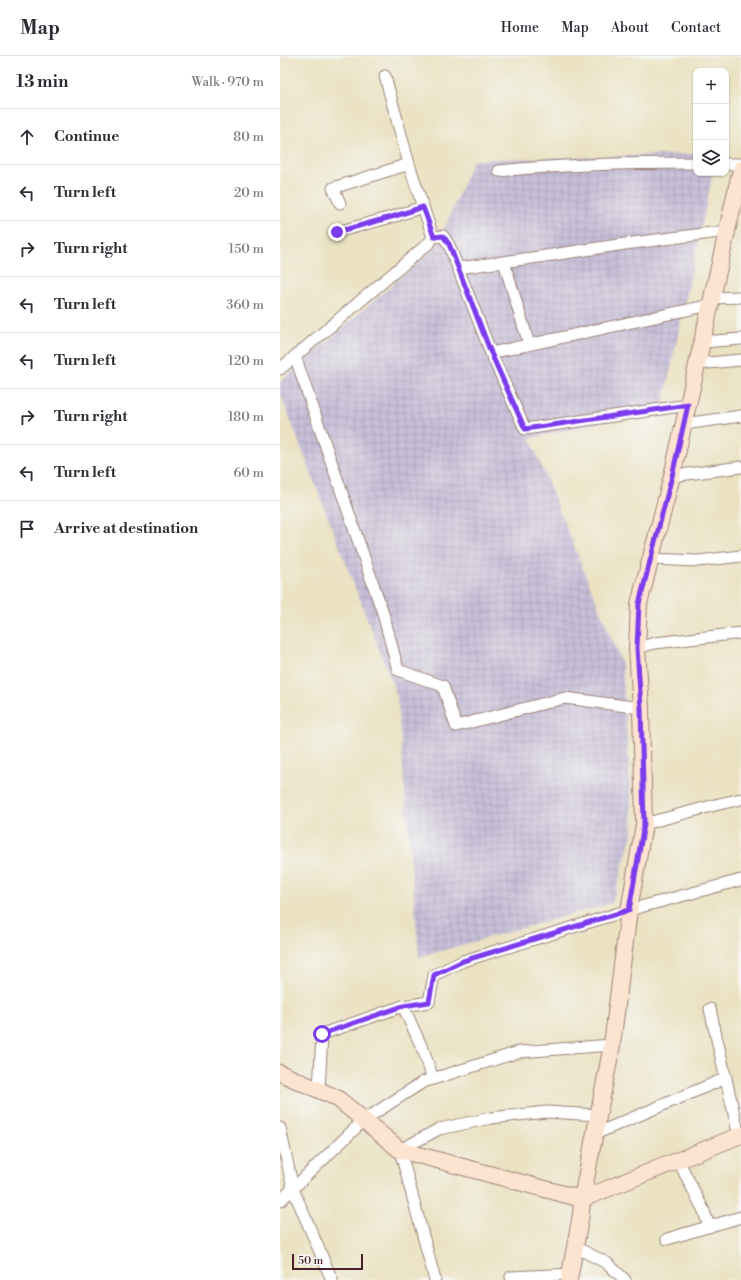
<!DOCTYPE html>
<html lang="en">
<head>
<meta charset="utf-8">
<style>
  body { margin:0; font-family:"Libre Bodoni",serif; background:#f2f2f3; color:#2b2b33 }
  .controls { position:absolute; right:12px; top:12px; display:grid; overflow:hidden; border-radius:8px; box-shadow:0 1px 3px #0004 }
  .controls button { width:36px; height:36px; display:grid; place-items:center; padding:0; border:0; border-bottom:1px solid #e1e1e2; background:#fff; color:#2b2b33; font:20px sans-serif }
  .scale { position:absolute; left:12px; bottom:10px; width:71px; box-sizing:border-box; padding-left:4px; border:2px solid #4a1f2b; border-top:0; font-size:11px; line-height:14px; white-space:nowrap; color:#4a1f2b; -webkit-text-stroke:3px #f6f6f2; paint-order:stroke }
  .stop { position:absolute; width:12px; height:12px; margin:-9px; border:3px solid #7c3aed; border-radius:50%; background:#fff }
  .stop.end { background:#7c3aed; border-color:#fff; box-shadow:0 1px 4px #0008 }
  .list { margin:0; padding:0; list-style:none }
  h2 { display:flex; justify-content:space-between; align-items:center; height:52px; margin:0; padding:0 16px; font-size:17px }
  h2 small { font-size:13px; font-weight:400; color:#7c7c81 }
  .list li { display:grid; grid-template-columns:26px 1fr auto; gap:12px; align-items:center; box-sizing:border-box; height:56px; padding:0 16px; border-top:1px solid #e1e1e2 }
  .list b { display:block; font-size:15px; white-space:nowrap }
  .list em { font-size:13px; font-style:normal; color:#7c7c81 }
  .icon { flex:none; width:22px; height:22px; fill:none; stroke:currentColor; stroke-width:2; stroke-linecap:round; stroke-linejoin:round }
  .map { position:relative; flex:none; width:461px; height:1224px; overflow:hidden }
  header { display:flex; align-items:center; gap:24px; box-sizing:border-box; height:56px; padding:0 20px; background:#fff; border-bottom:1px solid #e1e1e2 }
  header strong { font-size:19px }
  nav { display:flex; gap:22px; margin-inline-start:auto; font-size:14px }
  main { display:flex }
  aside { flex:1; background:#fff }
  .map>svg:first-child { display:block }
  .industrial { fill:url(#industrial-grid) }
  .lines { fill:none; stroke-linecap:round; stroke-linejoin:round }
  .street-casing { stroke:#9a8076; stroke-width:13 }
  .secondary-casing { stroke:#9a8076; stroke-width:18 }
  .street { stroke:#fff; stroke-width:11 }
  .secondary { stroke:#fde4d1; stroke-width:16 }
  .route { stroke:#7c3aed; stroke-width:5 }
</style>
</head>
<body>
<header>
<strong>Map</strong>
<nav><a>Home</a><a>Map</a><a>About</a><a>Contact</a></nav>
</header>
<main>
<aside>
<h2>13 min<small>Walk · 970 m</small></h2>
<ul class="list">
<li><svg class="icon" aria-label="ahead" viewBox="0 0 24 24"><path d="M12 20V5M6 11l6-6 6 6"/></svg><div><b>Continue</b></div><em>80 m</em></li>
<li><svg class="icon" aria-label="left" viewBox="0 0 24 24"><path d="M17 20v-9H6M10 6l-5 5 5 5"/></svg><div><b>Turn left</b></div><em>20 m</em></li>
<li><svg class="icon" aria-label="right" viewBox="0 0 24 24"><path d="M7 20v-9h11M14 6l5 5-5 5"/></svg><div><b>Turn right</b></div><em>150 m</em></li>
<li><svg class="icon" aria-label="left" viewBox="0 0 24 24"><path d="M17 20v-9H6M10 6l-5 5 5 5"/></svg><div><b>Turn left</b></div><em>360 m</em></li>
<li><svg class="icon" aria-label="left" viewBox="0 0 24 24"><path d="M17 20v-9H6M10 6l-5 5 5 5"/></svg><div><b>Turn left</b></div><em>120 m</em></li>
<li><svg class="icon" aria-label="right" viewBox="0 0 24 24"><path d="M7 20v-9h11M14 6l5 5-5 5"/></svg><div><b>Turn right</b></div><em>180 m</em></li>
<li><svg class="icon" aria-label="left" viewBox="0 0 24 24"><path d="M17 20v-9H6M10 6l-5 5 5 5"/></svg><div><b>Turn left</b></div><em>60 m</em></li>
<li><svg class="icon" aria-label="arrive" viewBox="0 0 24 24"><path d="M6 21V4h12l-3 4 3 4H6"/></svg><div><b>Arrive at destination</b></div></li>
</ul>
</aside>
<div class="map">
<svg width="461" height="1224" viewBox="0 0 461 1224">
  <defs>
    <pattern id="industrial-grid" width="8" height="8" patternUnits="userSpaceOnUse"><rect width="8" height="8" fill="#c8bfd8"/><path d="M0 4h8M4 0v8" fill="none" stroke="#ada4ba"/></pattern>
  </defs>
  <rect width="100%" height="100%" fill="#f6f6f2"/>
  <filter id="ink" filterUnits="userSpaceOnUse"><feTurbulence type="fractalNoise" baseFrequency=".025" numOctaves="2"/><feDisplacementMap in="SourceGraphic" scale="8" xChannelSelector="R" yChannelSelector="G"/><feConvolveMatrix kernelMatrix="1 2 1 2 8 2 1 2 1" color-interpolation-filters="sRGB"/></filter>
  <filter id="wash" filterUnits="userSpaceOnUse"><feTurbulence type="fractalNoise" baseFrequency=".012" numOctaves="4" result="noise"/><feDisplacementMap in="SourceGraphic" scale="16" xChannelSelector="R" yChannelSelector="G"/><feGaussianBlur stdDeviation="0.9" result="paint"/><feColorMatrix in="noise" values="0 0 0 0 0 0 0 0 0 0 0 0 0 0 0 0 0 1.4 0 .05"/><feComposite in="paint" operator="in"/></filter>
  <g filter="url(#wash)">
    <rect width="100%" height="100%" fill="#ebe2c2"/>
    <!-- industrial -->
    <polygon class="industrial" points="416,98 416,117 433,117 382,353 250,382 342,608 353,775 332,847 139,901 117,640 0,337 0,326 157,190 193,104"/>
  </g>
  <g filter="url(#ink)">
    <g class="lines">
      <!-- street casing -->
      <g class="street-casing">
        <g id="street">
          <polyline points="446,108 461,108"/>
          <path d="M219 115C285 108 350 107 416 107"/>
          <polyline points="60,147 53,132 129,108 105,20"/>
          <polyline points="57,176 115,160 143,151 129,108"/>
          <polyline points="153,181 163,180 169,189 178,212"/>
          <polyline points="224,206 249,288"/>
          <polyline points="432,242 461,241"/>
          <polyline points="430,249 211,297 178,212 252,202 345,188 447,175"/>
          <polyline points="422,286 461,283"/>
          <polyline points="211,297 245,373 408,349"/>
          <polyline points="15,300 103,557 118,614 163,630 176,670 285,642 361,652"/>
          <polyline points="417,308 461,304"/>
          <polyline points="0,313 150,186 153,181 143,151"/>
          <polyline points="404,368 461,360"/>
          <polyline points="392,420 461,411"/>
          <polyline points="371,503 418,505 461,500"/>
          <polyline points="357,592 375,587 461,577"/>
          <polyline points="364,768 439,748 461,743"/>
          <polyline points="123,950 144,996 153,1023"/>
          <polyline points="430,953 459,1080"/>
          <polyline points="39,1034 42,978 123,950 149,946 154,919 183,905 349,854 461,824"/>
          <polyline points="0,1072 13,1133 52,1224"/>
          <polyline points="315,1078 446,1022"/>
          <polyline points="398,1104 424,1155 429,1171"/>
          <polyline points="0,1145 84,1064 143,1026 239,996 332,989"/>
          <polyline points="387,1183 461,1161"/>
          <polyline points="295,1191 327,1207 345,1224"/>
          <polyline points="155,1224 120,1094 159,1073 211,1062 266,1056 318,1059"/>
          <polyline points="232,1224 231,1221 291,1218"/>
        </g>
      </g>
      <!-- secondary casing -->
      <g class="secondary-casing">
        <g id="secondary">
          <polyline points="0,1017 57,1042 120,1094 302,1143 461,1079"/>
          <polyline points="289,1224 301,1158 302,1143 332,989 349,854 364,768 361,652 357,592 359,548 392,420 461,113"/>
        </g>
      </g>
      <!-- street -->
      <use href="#street" class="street"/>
      <!-- secondary -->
      <use href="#secondary" class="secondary"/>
    </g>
  </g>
  <g class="lines" filter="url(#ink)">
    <!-- route -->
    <polyline class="route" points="42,978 123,950 149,946 154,919 183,905 349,854 364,768 361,652 357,592 359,548 392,420 408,349 245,373 211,297 169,188 163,180 154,181 143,151 115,160 57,176"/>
  </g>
</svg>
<div class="controls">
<button>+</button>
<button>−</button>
<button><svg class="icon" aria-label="layers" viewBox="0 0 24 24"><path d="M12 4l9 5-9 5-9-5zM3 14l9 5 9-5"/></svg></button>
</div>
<div class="scale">50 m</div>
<div class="stop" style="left:42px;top:978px"></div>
<div class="stop end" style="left:57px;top:176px"></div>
</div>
</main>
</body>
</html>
